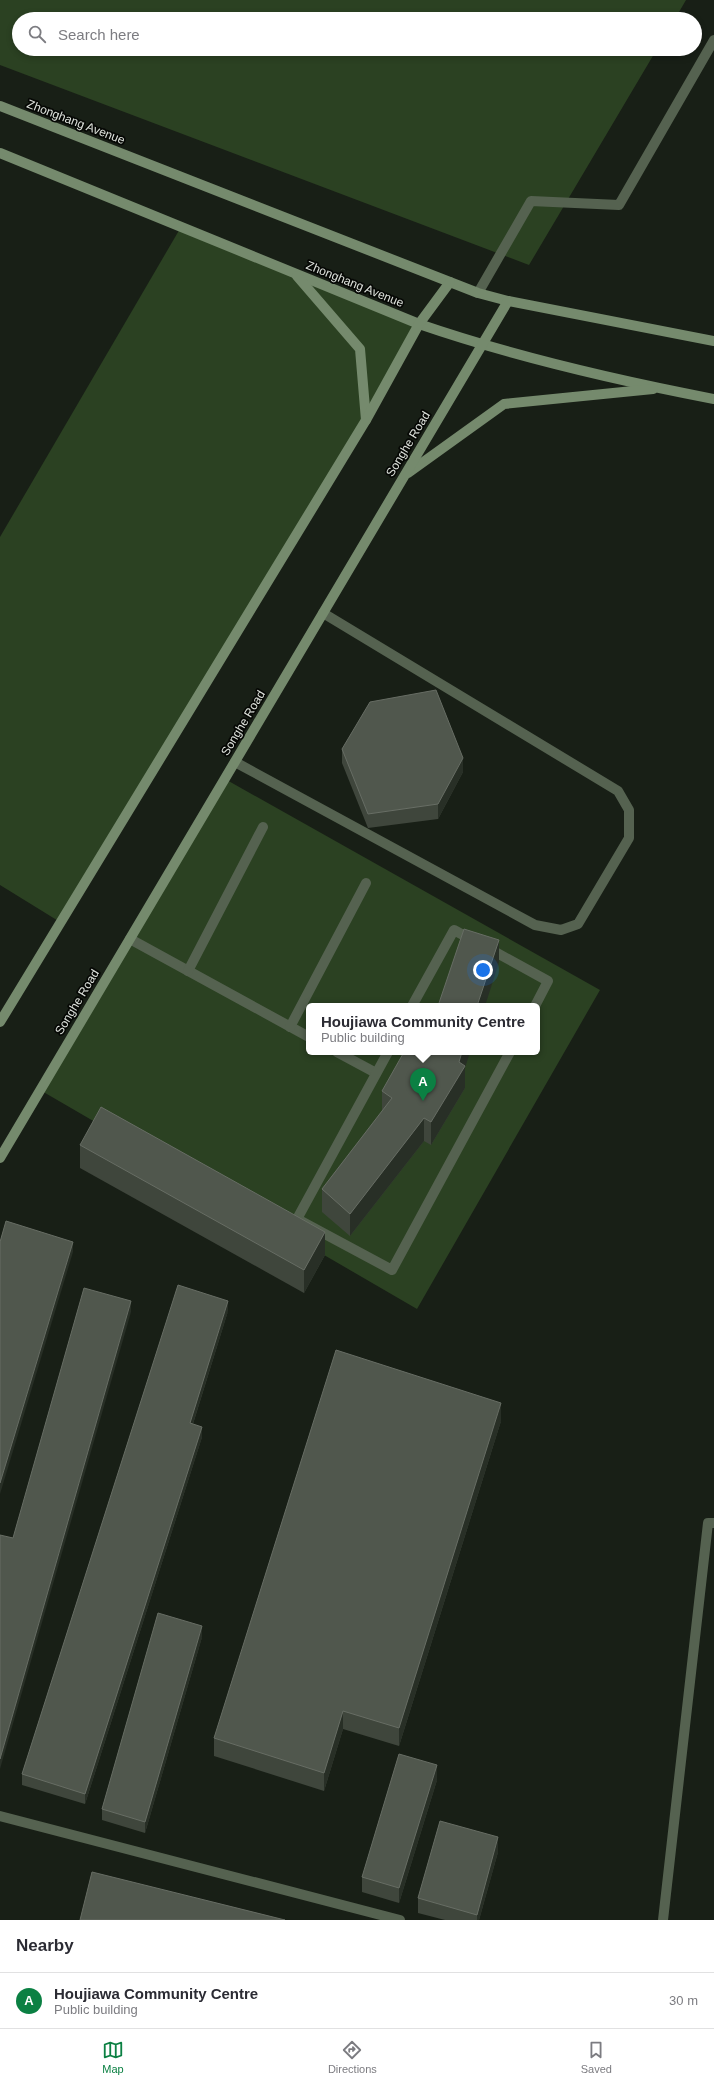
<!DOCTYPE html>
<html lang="en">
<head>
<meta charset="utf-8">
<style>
  body { margin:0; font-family:Arial,sans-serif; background:#f7f7f7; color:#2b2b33 }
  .you { position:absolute; left:483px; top:970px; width:14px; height:14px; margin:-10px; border:3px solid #fff; border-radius:50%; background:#1a73e8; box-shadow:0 0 0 6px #1a73e833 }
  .badge { display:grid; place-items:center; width:26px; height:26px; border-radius:50%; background:#0b8043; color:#fff; font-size:13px; font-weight:700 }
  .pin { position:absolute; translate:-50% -33px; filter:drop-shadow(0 1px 2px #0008) }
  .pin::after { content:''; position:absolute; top:21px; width:14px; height:12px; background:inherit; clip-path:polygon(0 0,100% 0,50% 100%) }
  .popup { position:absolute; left:306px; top:1003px; width:234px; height:52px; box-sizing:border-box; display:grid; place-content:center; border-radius:6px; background:#fff; filter:drop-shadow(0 1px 3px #0005); font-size:13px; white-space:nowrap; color:#7c7c81 }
  .popup b { font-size:15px; color:#2b2b33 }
  .popup::after { content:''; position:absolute; left:50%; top:100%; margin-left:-8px; border:8px solid transparent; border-top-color:#fff }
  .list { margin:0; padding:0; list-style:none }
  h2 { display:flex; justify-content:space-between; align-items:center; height:52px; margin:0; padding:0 16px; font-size:17px }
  h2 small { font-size:13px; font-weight:400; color:#7c7c81 }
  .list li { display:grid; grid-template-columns:26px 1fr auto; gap:12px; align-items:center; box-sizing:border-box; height:56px; padding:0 16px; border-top:1px solid #e1e1e2 }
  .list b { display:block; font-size:15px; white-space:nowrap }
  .list p { margin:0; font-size:13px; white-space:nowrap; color:#7c7c81 }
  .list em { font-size:13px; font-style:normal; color:#7c7c81 }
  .icon { flex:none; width:22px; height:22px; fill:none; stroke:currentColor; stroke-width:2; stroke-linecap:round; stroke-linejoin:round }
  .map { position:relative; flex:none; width:714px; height:1920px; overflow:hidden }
  .search { position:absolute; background:#fff; box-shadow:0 2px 6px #0003; left:12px; right:12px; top:12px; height:44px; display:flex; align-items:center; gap:10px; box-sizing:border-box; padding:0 14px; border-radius:22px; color:#7c7c81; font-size:15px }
  .sheet { height:108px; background:#fff }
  nav { display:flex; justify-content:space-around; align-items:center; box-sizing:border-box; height:56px; border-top:1px solid #e1e1e2; background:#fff; font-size:11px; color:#7c7c81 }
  nav a { display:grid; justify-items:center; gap:2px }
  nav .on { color:#0b8043 }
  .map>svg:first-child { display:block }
  .green { fill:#2b4122; fill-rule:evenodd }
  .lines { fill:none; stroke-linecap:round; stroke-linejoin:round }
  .service { stroke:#556250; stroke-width:10 }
  .minor { stroke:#556250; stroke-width:10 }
  .secondary { stroke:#758a6d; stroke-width:10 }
  .wall { fill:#3f463c }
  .shaded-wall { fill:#282f26 }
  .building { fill:#50574d; stroke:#676d64 }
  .labels { text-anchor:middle; stroke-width:3.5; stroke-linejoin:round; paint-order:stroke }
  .street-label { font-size:12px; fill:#dfe3dd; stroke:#060805 }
</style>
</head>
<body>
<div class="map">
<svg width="714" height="1920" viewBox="0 0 714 1920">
  <rect width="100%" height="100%" fill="#181f16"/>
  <!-- green -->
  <g class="green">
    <polygon points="0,0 686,0 675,19 19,19 19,49 657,49 529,265 0,65"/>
    <polygon points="181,227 419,324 60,922 0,885 0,537"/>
    <path d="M225 779 600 990 417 1309 40 1090ZM309 1006H537V1052H309Z"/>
  </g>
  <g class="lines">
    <!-- service -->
    <g class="service">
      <polyline points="478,293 531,201 619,205 714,40"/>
      <polyline points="235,762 535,925 561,930 578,924 629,838 629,810 618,791 323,613"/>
      <polyline points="130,939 309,1037"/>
      <polyline points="488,948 548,981 535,1006"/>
      <polyline points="188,971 263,827"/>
      <polyline points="412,1006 454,930 474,941"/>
      <polyline points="290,1027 366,883"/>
      <polyline points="337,1052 376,1073"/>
      <polyline points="388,1052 297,1219 392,1270 510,1052"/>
    </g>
    <!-- minor -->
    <g class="minor">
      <polyline points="0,1816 400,1920"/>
      <polyline points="663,1920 708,1523 714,1523"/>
    </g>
    <!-- secondary -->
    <g class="secondary">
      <polyline points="0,106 478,293 508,301 714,341"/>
      <path d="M0 153 419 324C515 357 615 380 714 399"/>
      <polyline points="297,276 360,349 366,420"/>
      <polyline points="408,473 504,404 653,389"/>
      <polyline points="0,1022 366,420 419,324 450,282"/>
      <polyline points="0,1158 508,301"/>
    </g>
  </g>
  <!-- wall -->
  <g class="wall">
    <polygon points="342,749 463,772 438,819 368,828 342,763"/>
    <polygon points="465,1068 465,1088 431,1145 424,1141 350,1236 322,1212 322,1189 382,1112 382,1091"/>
    <polygon points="80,1145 325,1255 304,1293 80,1168"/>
    <polygon points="228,1311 193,1424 202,1437 85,1804 22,1785 22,1774"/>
    <polygon points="501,1421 399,1746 343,1729 324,1791 214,1756 214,1738"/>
    <polygon points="202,1637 145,1833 102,1820 102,1809"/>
    <polygon points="437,1780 399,1903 362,1892 362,1877"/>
    <polygon points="498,1852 479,1920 445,1920 418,1913 418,1898"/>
  </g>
  <!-- shaded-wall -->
  <g class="shaded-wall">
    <polygon points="463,758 463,772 438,819 438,804"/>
    <polygon points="499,940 499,962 485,1006 477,1006"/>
    <polygon points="462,1052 470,1052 465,1068 465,1088 431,1145 431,1122 459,1062"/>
    <polygon points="424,1118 424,1141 350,1236 350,1214"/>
    <polygon points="325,1232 325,1255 304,1293 304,1270"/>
    <polygon points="73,1242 73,1252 0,1494 0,1483"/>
    <polygon points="131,1301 131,1312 0,1769 0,1759"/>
    <polygon points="228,1301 228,1311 190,1433 190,1423"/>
    <polygon points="501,1403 501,1421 399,1746 399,1728"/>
    <polygon points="202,1427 202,1437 85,1804 85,1794"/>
    <polygon points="202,1626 202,1637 145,1833 145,1822"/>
    <polygon points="343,1711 343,1729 324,1791 324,1773"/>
    <polygon points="437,1765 437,1780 399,1903 399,1888"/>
    <polygon points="498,1837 498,1852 479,1920 477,1920 477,1915"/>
  </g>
  <!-- building -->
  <g class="building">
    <polygon points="436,690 463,758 438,804 368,814 342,749 370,702"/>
    <polygon points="464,929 499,940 477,1006 438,1006"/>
    <polygon points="404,1052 462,1052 459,1062 465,1066 431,1122 424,1118 350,1214 322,1189 392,1098 382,1091"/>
    <polygon points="101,1107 325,1232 304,1270 80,1145"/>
    <polygon points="6,1221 73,1242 0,1483 0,1242"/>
    <polygon points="178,1285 228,1301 190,1423 202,1427 85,1794 22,1774"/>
    <polygon points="84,1288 131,1301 0,1759 0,1535 13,1538"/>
    <polygon points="336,1350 501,1403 399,1728 343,1711 324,1773 214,1738"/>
    <polygon points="158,1613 202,1626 145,1822 102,1809"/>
    <polygon points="399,1754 437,1765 399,1888 362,1877"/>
    <polygon points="440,1821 498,1837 477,1915 418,1898"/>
    <polygon points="92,1872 285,1920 80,1920"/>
  </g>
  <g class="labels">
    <!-- street labels -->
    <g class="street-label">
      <text transform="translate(76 122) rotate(21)" y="4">Zhonghang Avenue</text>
      <text transform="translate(355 284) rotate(22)" y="4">Zhonghang Avenue</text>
      <text transform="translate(408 444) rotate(-59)" y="4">Songhe Road</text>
      <text transform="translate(243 723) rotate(-59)" y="4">Songhe Road</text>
      <text transform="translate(77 1002) rotate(-59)" y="4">Songhe Road</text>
    </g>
  </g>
</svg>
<div class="you"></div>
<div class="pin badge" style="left:423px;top:1101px">A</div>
<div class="popup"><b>Houjiawa Community Centre</b>Public building</div>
<div class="search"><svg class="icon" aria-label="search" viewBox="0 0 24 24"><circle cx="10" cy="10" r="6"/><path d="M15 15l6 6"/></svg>Search here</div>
</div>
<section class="sheet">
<h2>Nearby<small></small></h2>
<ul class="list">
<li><span class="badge">A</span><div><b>Houjiawa Community Centre</b><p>Public building</p></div><em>30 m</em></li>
</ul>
</section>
<nav>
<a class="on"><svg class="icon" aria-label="map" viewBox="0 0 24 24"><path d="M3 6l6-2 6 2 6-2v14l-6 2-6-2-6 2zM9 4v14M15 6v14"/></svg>Map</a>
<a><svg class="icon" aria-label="directions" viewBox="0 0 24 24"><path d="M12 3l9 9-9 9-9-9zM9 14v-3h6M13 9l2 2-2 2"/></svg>Directions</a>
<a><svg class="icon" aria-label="saved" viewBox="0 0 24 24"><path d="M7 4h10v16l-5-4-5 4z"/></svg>Saved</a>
</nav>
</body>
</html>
